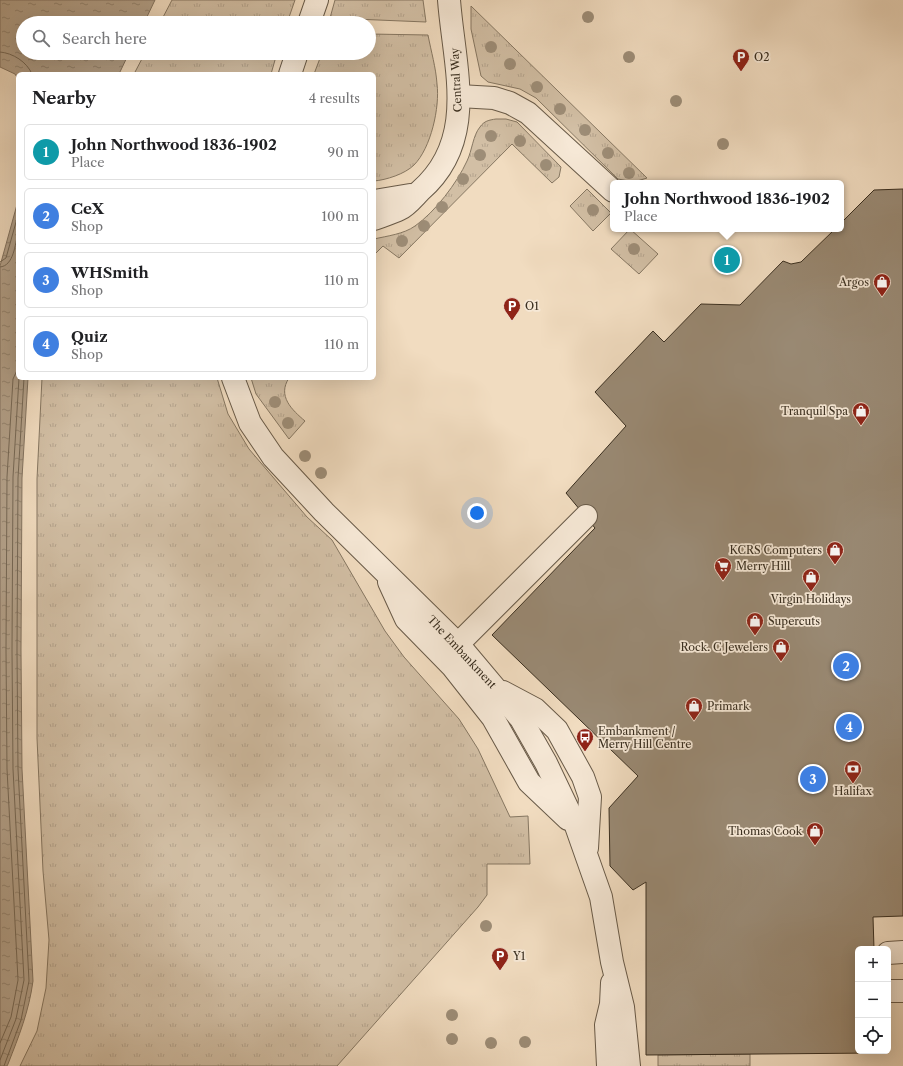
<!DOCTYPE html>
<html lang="en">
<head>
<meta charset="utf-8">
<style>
  body { margin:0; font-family:"Libre Caslon Text",serif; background:#f2f2f2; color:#202124 }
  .controls { position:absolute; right:12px; bottom:12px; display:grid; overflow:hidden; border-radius:6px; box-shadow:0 4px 16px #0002 }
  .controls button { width:36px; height:36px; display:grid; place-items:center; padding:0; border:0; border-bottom:1px solid #e0e0e0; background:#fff; color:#202124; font:20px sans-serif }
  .you { position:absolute; left:477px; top:513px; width:14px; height:14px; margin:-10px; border:3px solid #fff; border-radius:50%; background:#1a73e8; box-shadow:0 0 0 6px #1a73e833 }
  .badge { display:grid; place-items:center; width:26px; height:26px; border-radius:50%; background:#ea580c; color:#fff; font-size:13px; font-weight:700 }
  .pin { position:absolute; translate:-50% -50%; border:2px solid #fff; box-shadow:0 1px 4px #0006 }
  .popup { position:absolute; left:610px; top:180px; width:234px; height:52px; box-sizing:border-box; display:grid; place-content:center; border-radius:6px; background:#fff; filter:drop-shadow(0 1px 3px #0005); font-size:13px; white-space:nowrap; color:#757577 }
  .popup b { font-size:15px; color:#202124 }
  .popup::after { content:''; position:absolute; left:50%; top:100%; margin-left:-8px; border:8px solid transparent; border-top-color:#fff }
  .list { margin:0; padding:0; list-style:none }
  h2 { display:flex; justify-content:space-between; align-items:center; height:52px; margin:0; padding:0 16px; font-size:17px }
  h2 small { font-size:13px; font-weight:400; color:#757577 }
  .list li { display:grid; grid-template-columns:26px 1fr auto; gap:12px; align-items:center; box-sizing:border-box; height:56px; margin:0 8px 8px; padding:0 8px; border:1px solid #e0e0e0; border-radius:6px }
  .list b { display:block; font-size:15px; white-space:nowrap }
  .list p { margin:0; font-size:13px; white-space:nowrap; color:#757577 }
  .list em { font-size:13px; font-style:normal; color:#757577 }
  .icon { flex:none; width:22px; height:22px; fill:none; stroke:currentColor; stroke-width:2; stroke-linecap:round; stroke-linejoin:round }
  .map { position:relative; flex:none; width:903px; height:1066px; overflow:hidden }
  .search { position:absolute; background:#fff; box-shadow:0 4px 16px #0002; left:16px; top:16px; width:360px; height:44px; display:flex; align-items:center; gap:10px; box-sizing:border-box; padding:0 14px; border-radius:22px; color:#757577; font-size:15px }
  .panel { position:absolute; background:#fff; box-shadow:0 4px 16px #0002; left:16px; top:72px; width:360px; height:308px; border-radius:6px }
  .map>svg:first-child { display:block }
  .grass { fill:url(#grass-tufts); stroke:#867762 }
  .water { fill:url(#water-ripples); stroke:#837360 }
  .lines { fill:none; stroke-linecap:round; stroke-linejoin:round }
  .shore { stroke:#766855; stroke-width:1 }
  .building { fill:#998973; stroke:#3a2f20 }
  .minor-casing { stroke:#685a48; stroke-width:24 }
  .minor { stroke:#f6e8d6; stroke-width:22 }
  .tree { fill:#9d8d77 }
  .labels { text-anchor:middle; stroke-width:3.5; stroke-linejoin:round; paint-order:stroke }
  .poi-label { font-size:11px; fill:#3a2f20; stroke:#f6e8d6; text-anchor:start }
  .street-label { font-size:11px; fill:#3a2f20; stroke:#f6e8d6 }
</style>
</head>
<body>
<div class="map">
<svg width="903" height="1066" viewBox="0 0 903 1066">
  <defs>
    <pattern id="grass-tufts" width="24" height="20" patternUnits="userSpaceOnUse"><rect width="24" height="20" fill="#d2bfa5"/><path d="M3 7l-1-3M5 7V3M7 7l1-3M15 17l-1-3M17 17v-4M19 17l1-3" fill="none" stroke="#b5a48e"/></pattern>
    <pattern id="water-ripples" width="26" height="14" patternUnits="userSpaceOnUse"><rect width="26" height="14" fill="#b3a18a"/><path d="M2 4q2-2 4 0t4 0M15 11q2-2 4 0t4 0" fill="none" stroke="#938470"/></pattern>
  </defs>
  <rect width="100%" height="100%" fill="#f1dcc0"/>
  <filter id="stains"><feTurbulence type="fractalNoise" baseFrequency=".005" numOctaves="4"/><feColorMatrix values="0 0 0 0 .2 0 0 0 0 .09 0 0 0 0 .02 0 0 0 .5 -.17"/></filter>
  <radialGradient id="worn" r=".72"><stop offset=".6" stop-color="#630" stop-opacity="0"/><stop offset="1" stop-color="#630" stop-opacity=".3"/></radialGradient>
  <!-- grass -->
  <g class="grass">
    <polygon points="172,0 295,0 287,23 160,23"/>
    <polygon points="335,0 423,0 426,22 330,18"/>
    <polygon points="471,6 647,178 634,182 618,179 536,98 520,89 488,82 481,76 471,29"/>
    <path d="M369 34 428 35C431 51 436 68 437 84 440 107 431 148 414 165 405 174 386 180 374 181V74H314L322 53H369Z"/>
    <polygon points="145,53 277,53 271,74 134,74"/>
    <path d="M496 119H506L517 122 561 167 559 177 552 183 512 144 399 258 383 246 374 255V239C387 236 404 234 415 226 435 212 457 183 467 161 472 151 473 135 480 127 484 121 489 120 496 119Z"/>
    <polygon points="587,189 611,213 593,231 570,206"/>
    <polygon points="630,229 658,254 639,274 611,249"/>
    <polygon points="42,378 217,378 228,414 249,449 307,517 332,540 385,631 404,657 459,719 478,749 510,817 528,816 530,864 487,864 487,895 478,907 337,1066 20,1066 37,1031 46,988 49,940 43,871 37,738 37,479"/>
    <path d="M251 378H289C277 396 292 410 305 421L289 439 256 394Z"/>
    <polygon points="750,1054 750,1066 658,1066 658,1055"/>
  </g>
  <!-- water -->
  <g class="water">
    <polygon points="0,0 155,0 144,23 23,23 23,53 129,53 119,74 18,74 18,79 15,74 0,67"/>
    <path d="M18 201V378H28L22 478 21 650 22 769 33 981C29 1011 19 1036 8 1064L7 1066H0V266Z"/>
  </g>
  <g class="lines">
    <!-- shore -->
    <g class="shore">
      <path d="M0 52C13 53 27 62 32 74"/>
      <polyline points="0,262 6,258 18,215"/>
      <path d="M0 267C14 266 15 244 18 233"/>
      <polyline points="0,1043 11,1017 18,980 7,769 6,650 7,477 13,379 18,368"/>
      <polyline points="0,1060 16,1019 24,980 13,769 12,650 13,477 19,378"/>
      <polyline points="4,1066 21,1020 29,981 18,769 17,650 18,478 24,378"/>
    </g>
  </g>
  <!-- building -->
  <polygon class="building" points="903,189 903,916 873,917 874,949 858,949 858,1051 876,1051 876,1053 646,1055 646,882 633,890 610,866 609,808 638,776 492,635 595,528 566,493 626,426 595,392 653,331 664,342 701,304 740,305 783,261 791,264 801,262 835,229 841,229 841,223 874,190"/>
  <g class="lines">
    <!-- minor casing -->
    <g class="minor-casing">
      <g id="minor">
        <polyline points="309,23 317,0"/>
        <polyline points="290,74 297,53"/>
        <polyline points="459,96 494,98 510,103 528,113 613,191"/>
        <polyline points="374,201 410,195"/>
        <path d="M374 219C382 216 392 213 400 209 407 206 414 197 420 191 479 140 454 67 449 0"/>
        <polyline points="233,378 250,423 273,457 324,512 458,644 521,719 546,763 576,826 601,897 612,962 623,1007 629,1066"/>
        <polyline points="389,582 406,619 452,666 493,718 529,782 568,819"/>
        <polyline points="458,644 586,516"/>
        <polyline points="503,692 535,709 557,730 583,777 590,797 587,848"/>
        <polyline points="888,953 903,952"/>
        <polyline points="888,991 903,991"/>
        <polyline points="608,1066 606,1025 611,1004 612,983"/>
      </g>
    </g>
    <!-- minor -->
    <use href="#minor" class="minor"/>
  </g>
  <!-- trees -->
  <g class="tree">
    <circle cx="588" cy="17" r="6"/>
    <circle cx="491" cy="47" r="6"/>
    <circle cx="629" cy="57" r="6"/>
    <circle cx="510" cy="64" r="6"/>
    <circle cx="537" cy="87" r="6"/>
    <circle cx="676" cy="101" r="6"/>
    <circle cx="560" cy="109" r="6"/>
    <circle cx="585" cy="130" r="6"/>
    <circle cx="491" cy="136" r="6"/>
    <circle cx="520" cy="141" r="6"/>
    <circle cx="723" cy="144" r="6"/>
    <circle cx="608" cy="153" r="6"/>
    <circle cx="480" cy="155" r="6"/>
    <circle cx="546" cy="165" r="6"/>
    <circle cx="629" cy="173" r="6"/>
    <circle cx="463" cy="179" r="6"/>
    <circle cx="442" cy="207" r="6"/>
    <circle cx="593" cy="210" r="6"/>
    <circle cx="424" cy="226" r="6"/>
    <circle cx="402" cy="241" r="6"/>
    <circle cx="634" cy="249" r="6"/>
    <circle cx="275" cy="402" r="6"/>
    <circle cx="288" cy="423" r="6"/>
    <circle cx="305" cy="456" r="6"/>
    <circle cx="321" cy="473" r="6"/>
    <circle cx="486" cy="926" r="6"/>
    <circle cx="452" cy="1015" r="6"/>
    <circle cx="452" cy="1039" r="6"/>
    <circle cx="525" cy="1042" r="6"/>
    <circle cx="491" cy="1043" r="6"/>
  </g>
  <!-- icons -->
  <defs>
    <g id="parking-pin" transform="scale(0.9)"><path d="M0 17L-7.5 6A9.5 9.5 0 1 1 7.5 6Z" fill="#8f2418" stroke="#f6e8d6"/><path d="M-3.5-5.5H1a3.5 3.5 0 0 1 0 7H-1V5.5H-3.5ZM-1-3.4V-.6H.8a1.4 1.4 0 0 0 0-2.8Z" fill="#fff"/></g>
    <g id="shop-pin" transform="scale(0.9)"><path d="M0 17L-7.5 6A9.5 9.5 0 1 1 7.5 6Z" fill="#8f2418" stroke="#f6e8d6"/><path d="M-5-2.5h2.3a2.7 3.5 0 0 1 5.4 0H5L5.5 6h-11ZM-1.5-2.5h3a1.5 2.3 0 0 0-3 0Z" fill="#fff"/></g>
    <g id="supermarket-pin" transform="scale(0.9)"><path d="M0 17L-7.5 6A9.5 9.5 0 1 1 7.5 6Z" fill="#8f2418" stroke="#f6e8d6"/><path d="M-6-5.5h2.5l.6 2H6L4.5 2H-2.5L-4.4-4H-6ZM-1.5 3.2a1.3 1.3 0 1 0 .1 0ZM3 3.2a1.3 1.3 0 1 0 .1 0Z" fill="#fff"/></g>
    <g id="bus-pin" transform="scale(0.9)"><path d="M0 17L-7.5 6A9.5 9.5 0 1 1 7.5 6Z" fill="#8f2418" stroke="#f6e8d6"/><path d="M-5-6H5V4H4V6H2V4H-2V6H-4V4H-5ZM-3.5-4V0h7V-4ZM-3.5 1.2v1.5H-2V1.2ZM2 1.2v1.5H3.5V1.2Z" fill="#fff"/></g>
    <g id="bank-pin" transform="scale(0.9)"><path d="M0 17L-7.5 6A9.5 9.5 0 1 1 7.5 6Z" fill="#8f2418" stroke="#f6e8d6"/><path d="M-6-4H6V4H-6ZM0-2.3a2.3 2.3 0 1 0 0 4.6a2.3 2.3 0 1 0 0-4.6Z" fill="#fff"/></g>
  </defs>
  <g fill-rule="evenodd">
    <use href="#parking-pin" x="741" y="57"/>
    <use href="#shop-pin" x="882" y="282"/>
    <use href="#parking-pin" x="512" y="306"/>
    <use href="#shop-pin" x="861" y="411"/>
    <use href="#shop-pin" x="835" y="550"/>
    <use href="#supermarket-pin" x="723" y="566"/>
    <use href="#shop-pin" x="811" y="577"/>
    <use href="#shop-pin" x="755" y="621"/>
    <use href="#shop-pin" x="781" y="647"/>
    <use href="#shop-pin" x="694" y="706"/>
    <use href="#bus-pin" x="585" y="737"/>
    <use href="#bank-pin" x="853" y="769"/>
    <use href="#shop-pin" x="815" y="831"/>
    <use href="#parking-pin" x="500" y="956"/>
  </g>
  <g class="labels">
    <!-- poi labels -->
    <g class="poi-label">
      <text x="754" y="61">O2</text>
      <text x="869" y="286" text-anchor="end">Argos</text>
      <text x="525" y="310">O1</text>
      <text x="848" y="415" text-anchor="end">Tranquil Spa</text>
      <text x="822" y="554" text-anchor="end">KCRS Computers</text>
      <text x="736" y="570">Merry Hill</text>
      <text x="811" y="603" text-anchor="middle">Virgin Holidays</text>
      <text x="768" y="625">Supercuts</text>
      <text x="768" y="651" text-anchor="end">Rock. C Jewelers</text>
      <text x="707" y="710">Primark</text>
      <text x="598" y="735">Embankment /<tspan x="598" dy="13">Merry Hill Centre</tspan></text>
      <text x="853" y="795" text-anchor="middle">Halifax</text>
      <text x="802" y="835" text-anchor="end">Thomas Cook</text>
      <text x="513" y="960">Y1</text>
    </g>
    <!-- street labels -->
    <g class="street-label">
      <text transform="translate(456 80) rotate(-93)" y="4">Central Way</text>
      <text transform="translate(462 652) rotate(47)" y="4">The Embankment</text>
    </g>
  </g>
  <rect width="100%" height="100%" filter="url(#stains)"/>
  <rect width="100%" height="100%" fill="url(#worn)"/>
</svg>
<div class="controls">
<button>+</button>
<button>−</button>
<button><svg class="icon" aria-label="locate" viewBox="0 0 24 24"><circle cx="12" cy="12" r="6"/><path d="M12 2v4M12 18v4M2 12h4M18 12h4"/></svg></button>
</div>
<div class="you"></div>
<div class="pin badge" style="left:727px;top:260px;background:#0f9aa8">1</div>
<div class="popup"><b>John Northwood 1836-1902</b>Place</div>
<div class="pin badge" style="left:846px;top:666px;background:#3f7fe0">2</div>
<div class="pin badge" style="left:813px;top:779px;background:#3f7fe0">3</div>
<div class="pin badge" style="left:849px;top:727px;background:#3f7fe0">4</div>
<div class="search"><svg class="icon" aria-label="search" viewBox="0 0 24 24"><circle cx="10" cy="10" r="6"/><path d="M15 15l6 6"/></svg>Search here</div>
<section class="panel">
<h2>Nearby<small>4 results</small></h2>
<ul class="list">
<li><span class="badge" style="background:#0f9aa8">1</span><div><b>John Northwood 1836-1902</b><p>Place</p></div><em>90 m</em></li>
<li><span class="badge" style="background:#3f7fe0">2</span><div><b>CeX</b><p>Shop</p></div><em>100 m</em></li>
<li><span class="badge" style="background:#3f7fe0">3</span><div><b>WHSmith</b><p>Shop</p></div><em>110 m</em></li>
<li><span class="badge" style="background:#3f7fe0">4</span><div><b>Quiz</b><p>Shop</p></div><em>110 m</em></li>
</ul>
</section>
</div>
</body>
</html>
